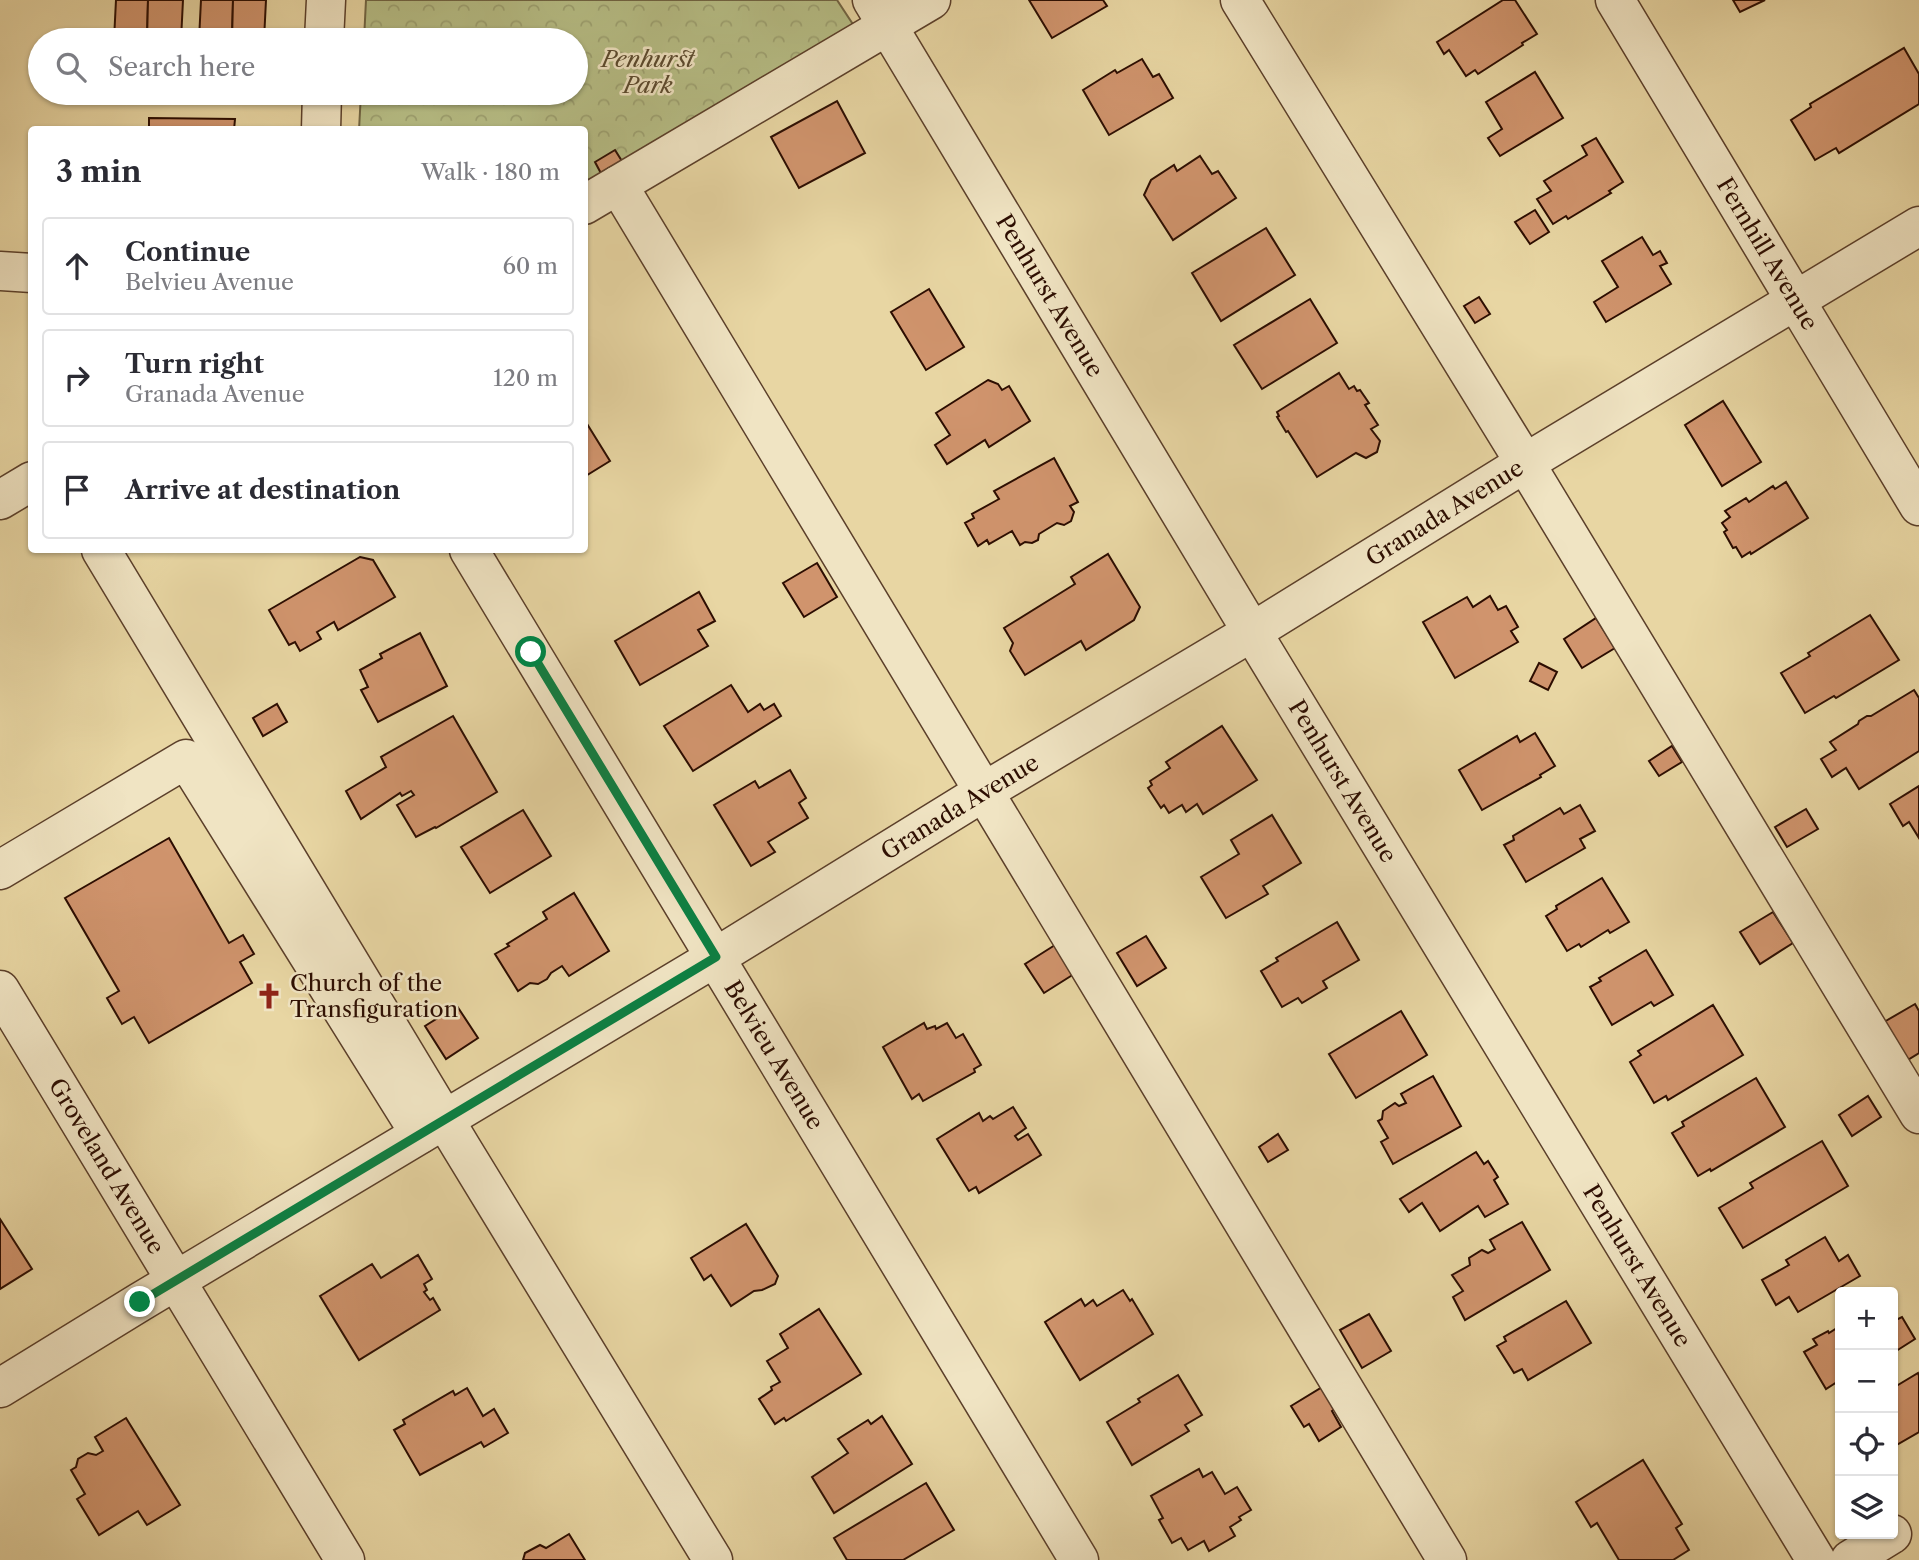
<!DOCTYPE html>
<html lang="en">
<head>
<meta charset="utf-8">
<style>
  body { margin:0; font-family:"Libre Caslon Text",serif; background:#f2f2f3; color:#2b2b33 }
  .controls { position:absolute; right:21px; bottom:21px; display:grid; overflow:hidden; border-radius:7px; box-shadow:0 2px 5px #0004 }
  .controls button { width:63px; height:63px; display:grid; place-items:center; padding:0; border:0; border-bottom:2px solid #e1e1e2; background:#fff; color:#2b2b33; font:35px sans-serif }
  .stop { position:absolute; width:21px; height:21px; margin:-16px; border:5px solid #0b8043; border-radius:50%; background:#fff }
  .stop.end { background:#0b8043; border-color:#fff; box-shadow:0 2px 7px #0008 }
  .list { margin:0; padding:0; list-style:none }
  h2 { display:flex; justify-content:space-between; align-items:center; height:91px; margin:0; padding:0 28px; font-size:30px }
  h2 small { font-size:23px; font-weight:400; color:#7c7c81 }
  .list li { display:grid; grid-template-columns:46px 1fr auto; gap:21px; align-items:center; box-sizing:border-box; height:98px; margin:0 14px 14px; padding:0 14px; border:2px solid #e1e1e2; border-radius:7px }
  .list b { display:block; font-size:26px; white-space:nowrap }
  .list p { margin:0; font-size:23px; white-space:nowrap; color:#7c7c81 }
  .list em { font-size:23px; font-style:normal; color:#7c7c81 }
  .icon { flex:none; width:38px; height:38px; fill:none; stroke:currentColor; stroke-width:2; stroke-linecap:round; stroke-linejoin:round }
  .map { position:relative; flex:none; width:1919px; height:1560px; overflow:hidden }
  .search { position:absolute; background:#fff; box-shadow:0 2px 5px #0004; left:28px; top:28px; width:560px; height:77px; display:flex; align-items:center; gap:18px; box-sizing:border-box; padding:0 24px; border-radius:38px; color:#7c7c81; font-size:26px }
  .panel { position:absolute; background:#fff; box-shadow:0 2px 5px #0004; left:28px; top:126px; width:560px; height:427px; border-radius:7px }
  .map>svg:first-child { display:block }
  .park { fill:url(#park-crowns); stroke:#716543; stroke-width:2 }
  .building { fill:#d0946d; stroke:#2c0d01; stroke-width:2 }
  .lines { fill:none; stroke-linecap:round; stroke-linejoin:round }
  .minor-casing { stroke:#5b3f2a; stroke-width:41 }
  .minor { stroke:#f0e4c3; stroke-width:38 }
  .route { stroke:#0b8043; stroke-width:9 }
  .labels { text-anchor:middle; stroke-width:5; stroke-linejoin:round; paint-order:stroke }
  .park-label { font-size:23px; font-style:italic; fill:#5c4b2f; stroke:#f0e4c3 }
  .street-label { font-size:23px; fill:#2c0d01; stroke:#f0e4c3 }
  .poi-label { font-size:23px; fill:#2c0d01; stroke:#f0e4c3; text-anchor:start }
</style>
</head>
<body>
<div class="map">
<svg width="1919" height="1560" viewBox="0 0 1919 1560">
  <defs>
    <pattern id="park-crowns" width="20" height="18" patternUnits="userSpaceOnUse" patternTransform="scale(1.75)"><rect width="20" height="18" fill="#b6bd85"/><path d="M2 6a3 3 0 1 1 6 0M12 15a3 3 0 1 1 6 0" fill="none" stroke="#9da171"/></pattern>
  </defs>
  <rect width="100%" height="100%" fill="#e8d6a3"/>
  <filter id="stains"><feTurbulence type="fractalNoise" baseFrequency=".00286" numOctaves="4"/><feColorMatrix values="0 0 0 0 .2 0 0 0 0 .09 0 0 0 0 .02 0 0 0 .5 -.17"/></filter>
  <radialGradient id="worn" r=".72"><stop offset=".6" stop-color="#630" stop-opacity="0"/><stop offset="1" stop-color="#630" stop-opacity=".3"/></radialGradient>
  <!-- park -->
  <polygon class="park" points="366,0 837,0 858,32 585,194 584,130 359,130 361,93 576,93 576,40 364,40"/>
  <!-- building -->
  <g class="building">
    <polygon points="116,0 148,0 147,40 114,40"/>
    <polygon points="148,0 183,0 181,40 147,40"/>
    <polygon points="201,0 233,0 232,40 199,40"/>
    <polygon points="233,0 266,0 264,40 232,40"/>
    <polygon points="1029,0 1103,0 1107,6 1052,38"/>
    <polygon points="1503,0 1515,0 1537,34 1522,43 1523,45 1478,74 1475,70 1466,76 1449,50 1444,54 1437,42"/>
    <polygon points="1733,0 1765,0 1740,12"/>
    <polygon points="1904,48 1919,74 1919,104 1839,153 1836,148 1815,160 1791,120 1811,107 1810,104"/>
    <polygon points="1142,59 1153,77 1159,74 1173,98 1109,135 1083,90 1115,70 1117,73"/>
    <polygon points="1535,72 1563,118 1500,156 1488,138 1502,129 1486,102"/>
    <polygon points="837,101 865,153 799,188 771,137"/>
    <polygon points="149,118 235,119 234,130 149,130"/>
    <polygon points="1596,138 1623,182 1609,191 1611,193 1568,219 1566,216 1553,224 1537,199 1551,191 1544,181 1587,155 1582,146"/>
    <polygon points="615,150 625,166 604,179 595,162"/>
    <polygon points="1200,156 1212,174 1218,171 1236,198 1173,240 1144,195 1151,180 1174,165 1177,171"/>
    <polygon points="1535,210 1549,232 1530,244 1515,222"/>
    <polygon points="1266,228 1295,275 1221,321 1192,273"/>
    <polygon points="1642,237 1653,255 1660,251 1667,263 1660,266 1671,284 1606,322 1594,302 1618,287 1602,261"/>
    <polygon points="929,289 964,347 926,370 891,312"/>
    <polygon points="1479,297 1490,314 1475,323 1464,306"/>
    <polygon points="1310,299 1337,343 1262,389 1234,345"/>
    <polygon points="1339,373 1349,389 1354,386 1357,391 1360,390 1369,403 1365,405 1378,425 1371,429 1380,441 1377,452 1366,458 1356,453 1317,477 1288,431 1286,432 1277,417 1279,416 1277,412"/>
    <polygon points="988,380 998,384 1002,390 1009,386 1030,421 989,447 985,440 947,464 935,445 950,435 936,413"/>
    <polygon points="1723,401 1761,462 1722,486 1685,425"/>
    <polygon points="584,419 610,461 584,477"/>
    <polygon points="1054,458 1078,502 1070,506 1074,512 1071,521 1064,525 1057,523 1039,534 1038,540 1032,543 1025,542 1020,545 1012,531 989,544 987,540 978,546 965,523 974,518 972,514 999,499 994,491"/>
    <polygon points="1786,482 1808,518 1751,554 1750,552 1742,557 1736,547 1733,548 1724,532 1727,530 1722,523 1730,517 1725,511 1746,498 1749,502 1773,486 1775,489"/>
    <polygon points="1108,554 1140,607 1134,620 1086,650 1081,641 1025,675 1010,651 1013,643 1004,628 1075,584 1071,577"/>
    <polygon points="360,557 373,560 395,597 338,630 334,622 317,632 321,639 300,651 295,642 289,645 269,610"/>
    <polygon points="817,563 837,597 804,617 783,583"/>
    <polygon points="699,592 715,621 698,630 708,646 640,685 615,641"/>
    <polygon points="1490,596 1498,610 1506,606 1518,627 1511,631 1518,642 1455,678 1423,622 1467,597 1473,607"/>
    <polygon points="1870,615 1899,660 1836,698 1834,696 1805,713 1781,673 1810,656 1808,653"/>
    <polygon points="1596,618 1615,648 1582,668 1564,639"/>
    <polygon points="420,633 447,686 378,722 361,690 368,687 360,670 382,658 380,654"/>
    <polygon points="1539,663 1557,672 1548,690 1530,681"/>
    <polygon points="731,685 748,712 760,704 764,710 774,704 781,716 693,771 664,726"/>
    <polygon points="1914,690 1919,698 1919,751 1859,789 1846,768 1832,777 1821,759 1836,750 1830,742 1858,724 1859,721 1867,716 1871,716"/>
    <polygon points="277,704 287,722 263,736 253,718"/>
    <polygon points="453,716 497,792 436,828 435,827 416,837 397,805 414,795 411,791 402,796 400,793 361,819 346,791 386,767 381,757"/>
    <polygon points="1222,726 1257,780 1203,814 1197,804 1186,812 1182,805 1169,813 1164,805 1161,808 1148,788 1152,785 1150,781 1170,768 1166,762"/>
    <polygon points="1535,733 1555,766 1540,775 1541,777 1482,810 1459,770 1517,736 1520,742"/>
    <polygon points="1672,746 1682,762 1659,776 1649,761"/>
    <polygon points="790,770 806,798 799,803 808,818 768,842 775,852 751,866 714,805 755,781 759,788"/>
    <polygon points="1919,786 1919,838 1909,822 1903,826 1890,804"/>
    <polygon points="1580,805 1595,831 1580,839 1585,848 1526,882 1504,845 1514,840 1513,836 1560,808 1564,814"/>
    <polygon points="1806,809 1818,829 1787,847 1775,827"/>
    <polygon points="523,810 551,856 490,893 461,847"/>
    <polygon points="1272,815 1301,863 1263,886 1268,894 1226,918 1201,877 1239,854 1231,840"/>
    <polygon points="169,838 229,943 243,935 254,954 240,962 252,983 149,1043 134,1017 122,1024 107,998 119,991 65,898"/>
    <polygon points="1602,878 1629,922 1610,933 1608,930 1581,947 1579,944 1567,951 1546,916 1557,909 1556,906"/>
    <polygon points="574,893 609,951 569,976 562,966 551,973 547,979 538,984 530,983 518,991 495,954 509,946 507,944 547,919 543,912"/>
    <polygon points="1773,912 1793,943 1760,964 1740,932"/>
    <polygon points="1337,922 1359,960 1323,981 1327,988 1302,1003 1298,998 1282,1007 1261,971 1278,961 1276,958"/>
    <polygon points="1146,936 1166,968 1137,986 1117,953"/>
    <polygon points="1055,945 1074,974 1044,993 1025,964"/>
    <polygon points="1646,950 1673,995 1654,1006 1651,1002 1612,1025 1590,987 1601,981 1599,978"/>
    <polygon points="1915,1004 1919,1011 1919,1053 1906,1061 1884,1022"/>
    <polygon points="1713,1005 1743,1055 1668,1100 1666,1096 1654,1103 1630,1062 1641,1055 1638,1051"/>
    <polygon points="457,1006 478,1038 446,1059 425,1026"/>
    <polygon points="1401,1011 1427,1055 1356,1098 1329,1054"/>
    <polygon points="924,1023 927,1029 935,1026 936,1029 947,1023 956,1038 963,1034 981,1065 974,1069 975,1072 923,1101 919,1094 912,1099 883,1047"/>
    <polygon points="1433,1076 1461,1126 1393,1164 1381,1142 1388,1138 1378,1121 1382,1119 1383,1111 1395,1103 1399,1106 1406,1103 1401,1094"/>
    <polygon points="1756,1078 1785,1127 1711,1171 1710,1169 1698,1176 1672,1133 1684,1126 1682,1122"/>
    <polygon points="1868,1096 1881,1117 1852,1136 1839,1115"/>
    <polygon points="1013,1107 1026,1128 1015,1136 1018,1140 1028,1134 1041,1155 979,1193 976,1187 969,1191 937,1139 979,1113 983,1121 990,1116 993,1119"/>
    <polygon points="1278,1134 1288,1150 1268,1162 1259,1147"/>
    <polygon points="1822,1141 1848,1186 1743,1248 1719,1208 1753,1188 1750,1183"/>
    <polygon points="1476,1152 1484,1164 1488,1161 1498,1177 1494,1180 1508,1204 1485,1217 1478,1206 1440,1231 1422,1203 1409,1212 1400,1199"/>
    <polygon points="0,1219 32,1269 0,1289"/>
    <polygon points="1522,1222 1550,1270 1465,1320 1453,1297 1463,1291 1452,1275 1470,1265 1469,1258 1482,1250 1488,1253 1495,1249 1490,1240"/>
    <polygon points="746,1224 778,1276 775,1284 762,1290 754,1291 731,1306 711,1275 704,1280 691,1258"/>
    <polygon points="1825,1237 1839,1261 1848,1255 1860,1276 1798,1312 1789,1297 1776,1305 1762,1280 1789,1265 1786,1260"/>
    <polygon points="418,1255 432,1279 424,1284 427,1290 424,1292 430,1300 433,1298 440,1310 359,1360 320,1296 372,1264 381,1278"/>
    <polygon points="1123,1290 1130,1301 1132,1299 1153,1334 1080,1380 1045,1322 1081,1299 1085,1306 1093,1300 1097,1306"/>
    <polygon points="1566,1301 1591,1343 1528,1380 1522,1369 1514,1373 1497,1346 1506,1341 1504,1337"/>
    <polygon points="819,1309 861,1374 786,1421 784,1418 775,1424 759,1399 772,1390 771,1387 780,1382 767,1361 788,1348 780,1334"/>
    <polygon points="1369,1314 1391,1351 1362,1368 1340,1330"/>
    <polygon points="1902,1317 1915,1339 1893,1353 1893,1319 1894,1321"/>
    <polygon points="1840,1326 1840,1380 1826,1389 1804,1352 1817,1345 1813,1339 1828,1331 1829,1333"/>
    <polygon points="1918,1373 1919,1376 1919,1432 1893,1447 1893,1388"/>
    <polygon points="1178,1375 1202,1415 1185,1425 1189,1431 1132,1465 1107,1422 1140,1402 1138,1399"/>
    <polygon points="1324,1386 1336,1408 1332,1411 1341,1427 1319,1441 1309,1424 1304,1427 1291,1406"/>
    <polygon points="467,1388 483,1416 494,1409 508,1433 484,1447 481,1442 420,1475 394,1430 405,1424 403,1420 453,1391 455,1395"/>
    <polygon points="882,1416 912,1464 834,1513 812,1477 848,1453 838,1439 868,1420 871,1424"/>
    <polygon points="126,1418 180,1505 147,1525 138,1511 99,1535 77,1499 85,1494 71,1470 76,1467 78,1459 88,1453 96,1455 103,1451 95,1437"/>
    <polygon points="1643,1460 1682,1524 1676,1528 1689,1550 1673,1560 1619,1560 1597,1523 1591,1527 1576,1502"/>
    <polygon points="1199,1469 1203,1477 1212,1472 1225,1494 1237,1487 1251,1510 1239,1517 1241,1520 1230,1527 1235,1536 1209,1551 1204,1541 1188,1550 1181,1538 1172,1543 1159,1520 1163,1518 1151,1496"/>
    <polygon points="926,1483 954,1530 903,1560 847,1560 834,1538"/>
    <polygon points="569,1534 585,1560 523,1560 525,1553 540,1545 546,1548"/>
  </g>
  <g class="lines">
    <!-- minor casing -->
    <g class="minor-casing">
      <g id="minor">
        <path id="s1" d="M872 0 1252 632 1816 1560"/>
        <polyline points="1240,0 1525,463 1919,1114"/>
        <path id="s2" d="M1615 0 1919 506"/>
        <polyline points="324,40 326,0"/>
        <polyline points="321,130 322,93"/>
        <polyline points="618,185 1447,1560"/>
        <polyline points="584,205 931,0"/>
        <polyline points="0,271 32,273"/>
        <polyline points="0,500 32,481"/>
        <polyline points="101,550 461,1147 713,1560"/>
        <path id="s3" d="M469 550 1079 1560"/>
        <polyline points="0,870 186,759 420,1134"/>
        <path id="s4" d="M0 990 345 1560"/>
        <path id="s5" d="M0 1388 140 1302 716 957 985 791 1252 632 1525 463 1919 226"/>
        <polyline points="1850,1560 1892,1534"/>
      </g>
    </g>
    <!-- minor -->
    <use href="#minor" class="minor"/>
  </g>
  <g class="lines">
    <!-- route -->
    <polyline class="route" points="140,1302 716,957 531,652"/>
  </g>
  <!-- icons -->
  <defs>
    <g id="church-bare" transform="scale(2.1)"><path d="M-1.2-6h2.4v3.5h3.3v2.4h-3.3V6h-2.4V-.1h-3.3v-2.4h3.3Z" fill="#8f2418" stroke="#f0e4c3" stroke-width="2.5" paint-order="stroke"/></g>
  </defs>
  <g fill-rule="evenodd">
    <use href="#church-bare" x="269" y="996"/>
  </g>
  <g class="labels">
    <!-- park labels -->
    <g class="park-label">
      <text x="648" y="67">Penhurst<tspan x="648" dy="26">Park</tspan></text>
    </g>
    <!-- street labels -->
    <g class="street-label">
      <text dy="8" stroke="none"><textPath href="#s2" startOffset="296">Fernhill Avenue</textPath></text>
      <text dy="8" stroke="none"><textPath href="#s1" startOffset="345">Penhurst Avenue</textPath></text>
      <text dy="8" stroke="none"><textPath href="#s5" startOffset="1689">Granada Avenue</textPath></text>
      <text dy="8" stroke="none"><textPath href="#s1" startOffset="912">Penhurst Avenue</textPath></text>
      <text dy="8" stroke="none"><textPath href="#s5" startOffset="1122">Granada Avenue</textPath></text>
      <text dy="8" stroke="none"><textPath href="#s3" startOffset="590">Belvieu Avenue</textPath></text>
      <text dy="8" stroke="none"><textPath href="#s4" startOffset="206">Groveland Avenue</textPath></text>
      <text dy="8" stroke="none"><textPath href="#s1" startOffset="1479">Penhurst Avenue</textPath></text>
    </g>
    <!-- poi labels -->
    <g class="poi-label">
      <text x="290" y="991">Church of the<tspan x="290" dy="26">Transfiguration</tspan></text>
    </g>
  </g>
  <rect width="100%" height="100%" filter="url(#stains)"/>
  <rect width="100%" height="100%" fill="url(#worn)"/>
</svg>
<div class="controls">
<button>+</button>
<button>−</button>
<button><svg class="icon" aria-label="locate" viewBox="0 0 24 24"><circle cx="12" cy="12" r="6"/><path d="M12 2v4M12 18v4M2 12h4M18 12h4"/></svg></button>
<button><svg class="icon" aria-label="layers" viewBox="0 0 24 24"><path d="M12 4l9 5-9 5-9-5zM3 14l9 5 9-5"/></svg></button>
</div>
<div class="stop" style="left:531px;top:652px"></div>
<div class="stop end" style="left:140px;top:1302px"></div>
<div class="search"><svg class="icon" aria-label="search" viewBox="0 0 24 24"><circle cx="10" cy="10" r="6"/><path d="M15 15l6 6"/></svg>Search here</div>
<section class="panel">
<h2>3 min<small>Walk · 180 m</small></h2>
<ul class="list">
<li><svg class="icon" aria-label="ahead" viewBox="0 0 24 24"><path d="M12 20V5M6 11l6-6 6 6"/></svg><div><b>Continue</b><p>Belvieu Avenue</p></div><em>60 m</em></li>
<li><svg class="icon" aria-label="right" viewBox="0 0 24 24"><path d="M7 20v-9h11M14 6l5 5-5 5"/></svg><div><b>Turn right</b><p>Granada Avenue</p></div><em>120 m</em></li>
<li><svg class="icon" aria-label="arrive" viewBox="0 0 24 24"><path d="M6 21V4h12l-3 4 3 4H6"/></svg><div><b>Arrive at destination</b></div></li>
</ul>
</section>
</div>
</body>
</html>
